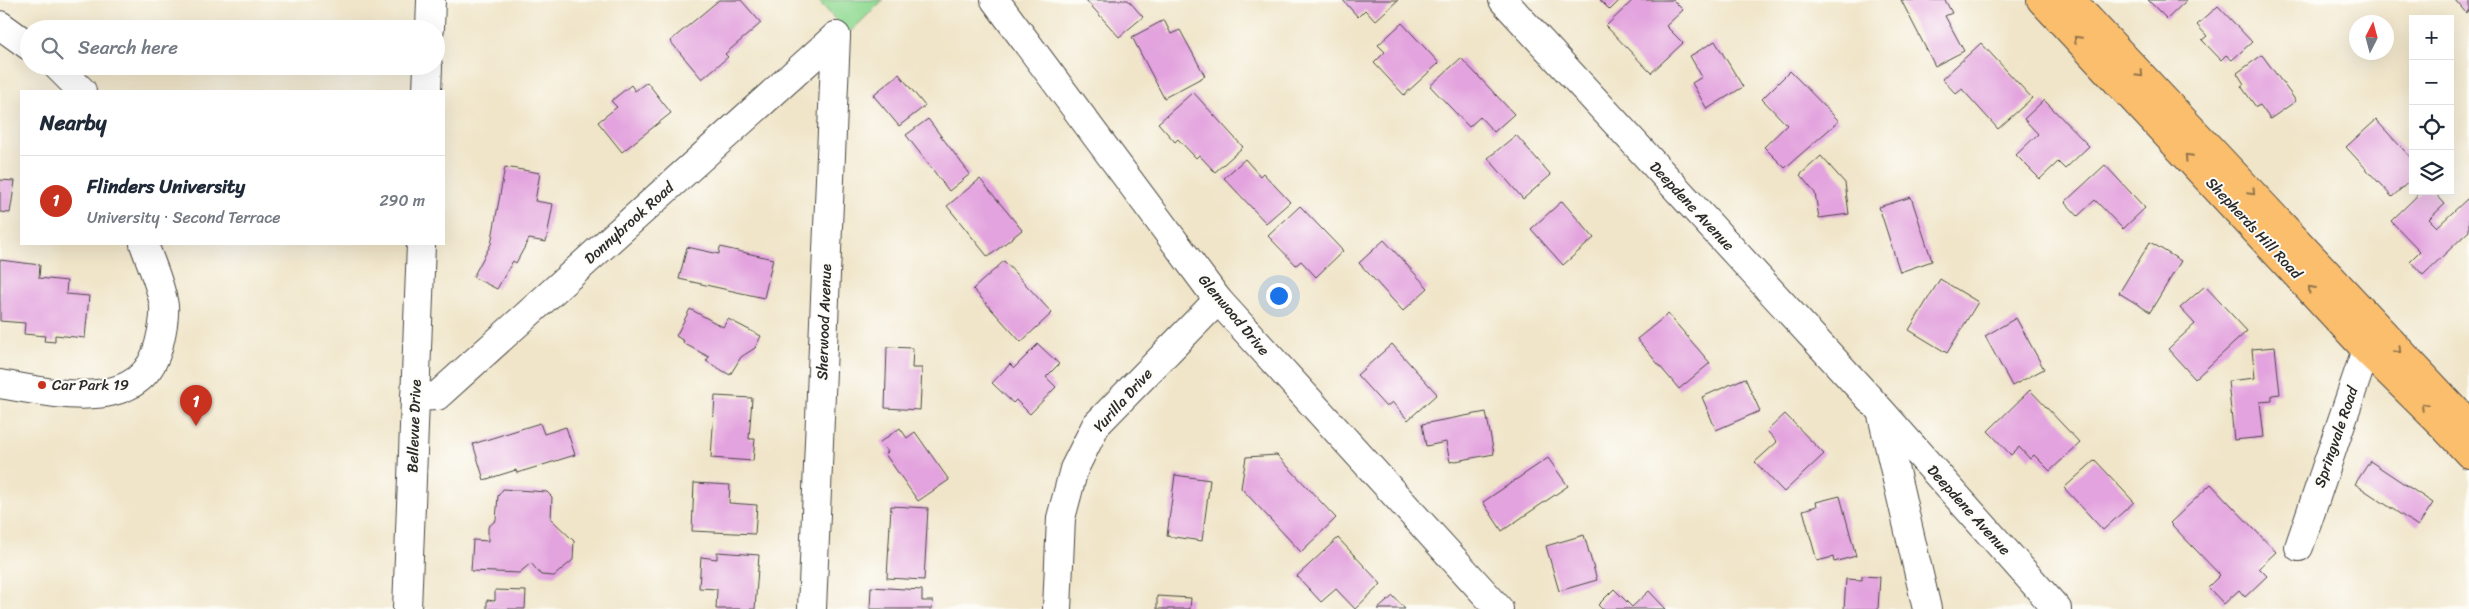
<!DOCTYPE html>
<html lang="en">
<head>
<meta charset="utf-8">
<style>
  body { margin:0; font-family:Sriracha,sans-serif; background:#f6f6f7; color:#1f2937 }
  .controls { position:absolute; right:15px; top:15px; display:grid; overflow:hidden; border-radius:0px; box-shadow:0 5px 20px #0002 }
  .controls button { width:45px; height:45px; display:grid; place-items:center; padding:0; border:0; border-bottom:1px solid #e0e1e3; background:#fff; color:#1f2937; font:25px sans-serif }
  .compass { position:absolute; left:2349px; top:15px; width:45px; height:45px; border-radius:50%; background:#fff; box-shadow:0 5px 20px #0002; rotate:6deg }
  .you { position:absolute; left:1278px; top:295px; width:18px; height:18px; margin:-12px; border:4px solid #fff; border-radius:50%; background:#1a73e8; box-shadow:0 0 0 8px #1a73e833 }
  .badge { display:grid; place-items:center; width:32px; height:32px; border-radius:50%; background:#c8321e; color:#fff; font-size:16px; font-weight:700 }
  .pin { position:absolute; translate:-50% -41px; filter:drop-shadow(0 1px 2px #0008) }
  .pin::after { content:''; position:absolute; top:26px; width:18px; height:15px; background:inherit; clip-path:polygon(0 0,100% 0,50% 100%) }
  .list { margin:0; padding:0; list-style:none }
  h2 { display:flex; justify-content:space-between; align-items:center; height:65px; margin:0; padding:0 20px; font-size:21px }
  h2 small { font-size:16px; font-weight:400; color:#747a83 }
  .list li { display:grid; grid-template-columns:32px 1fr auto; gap:15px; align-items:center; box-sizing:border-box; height:90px; padding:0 20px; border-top:1px solid #e0e1e3 }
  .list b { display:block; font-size:19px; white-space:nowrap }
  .list p { margin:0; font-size:16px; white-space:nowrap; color:#747a83 }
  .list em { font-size:16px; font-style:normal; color:#747a83 }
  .icon { flex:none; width:28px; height:28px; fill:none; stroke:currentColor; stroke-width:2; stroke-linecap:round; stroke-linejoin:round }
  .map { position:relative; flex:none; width:2469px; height:609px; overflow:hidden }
  .search { position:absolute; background:#fff; box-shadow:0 5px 20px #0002; left:20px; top:20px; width:425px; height:55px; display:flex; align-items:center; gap:12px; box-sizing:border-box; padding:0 18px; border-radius:28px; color:#747a83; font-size:19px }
  .panel { position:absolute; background:#fff; box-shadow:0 5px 20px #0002; left:20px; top:90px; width:425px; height:155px; border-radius:0px }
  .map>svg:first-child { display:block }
  .green { fill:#94db96; stroke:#608360 }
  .building { fill:#e3a3de }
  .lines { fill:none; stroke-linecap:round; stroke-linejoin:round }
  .minor-casing { stroke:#494743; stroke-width:30 }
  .major-casing { stroke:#494743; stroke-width:30 }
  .minor { stroke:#fff; stroke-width:28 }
  .major { stroke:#fabe6d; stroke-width:28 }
  .oneway { stroke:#92744c }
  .poi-dot { fill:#c8321e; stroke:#fdfcf7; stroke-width:2 }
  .labels { text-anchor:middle; stroke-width:4; stroke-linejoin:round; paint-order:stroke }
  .street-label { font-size:15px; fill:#2b2b2b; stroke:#fdfcf7 }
  .poi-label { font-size:15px; fill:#2b2b2b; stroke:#fdfcf7; text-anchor:start }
</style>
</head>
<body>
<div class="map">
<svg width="2469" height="609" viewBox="0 0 2469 609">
  <rect width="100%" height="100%" fill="#fdfcf7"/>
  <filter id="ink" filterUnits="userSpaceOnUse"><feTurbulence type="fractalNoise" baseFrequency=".02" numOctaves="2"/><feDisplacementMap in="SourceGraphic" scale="10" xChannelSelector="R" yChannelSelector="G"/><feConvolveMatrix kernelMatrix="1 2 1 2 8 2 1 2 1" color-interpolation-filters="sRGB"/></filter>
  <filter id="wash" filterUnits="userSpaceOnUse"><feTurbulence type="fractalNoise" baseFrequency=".0096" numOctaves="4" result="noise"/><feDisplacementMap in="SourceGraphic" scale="20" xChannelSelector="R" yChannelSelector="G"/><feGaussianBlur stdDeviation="1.12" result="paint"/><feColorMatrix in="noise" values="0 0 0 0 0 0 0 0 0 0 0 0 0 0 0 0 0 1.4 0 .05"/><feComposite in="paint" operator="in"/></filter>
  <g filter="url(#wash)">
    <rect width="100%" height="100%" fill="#f0e5c9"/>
    <!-- green -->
    <polygon class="green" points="818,0 883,0 848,34"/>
    <g id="blocks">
      <!-- building -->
      <g class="building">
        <polygon points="719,0 741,0 761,23 725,54 728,57 702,79 670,41"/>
        <polygon points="1086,0 1128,0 1143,17 1119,37"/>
        <polygon points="1343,0 1398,0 1375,21 1365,10 1358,17"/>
        <polygon points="1600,0 1620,0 1610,10"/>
        <polygon points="1633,0 1673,0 1683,10 1666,26 1683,43 1651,73 1606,26"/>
        <polygon points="1901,0 1945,0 1952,13 1945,16 1964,51 1935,66"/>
        <polygon points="2148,0 2187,0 2167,19"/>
        <polygon points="2455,0 2469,0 2469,10 2466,13"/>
        <polygon points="2218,6 2252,42 2232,60 2226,55 2221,60 2202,40 2207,36 2197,25"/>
        <polygon points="1164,20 1171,34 1180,30 1205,76 1164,98 1132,37"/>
        <polygon points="1402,23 1439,63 1404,95 1374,63 1385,52 1378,45"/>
        <polygon points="1715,41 1743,87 1707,109 1692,83 1702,77 1690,56"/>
        <polygon points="1981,43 2032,98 1998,129 1962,89 1956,94 1942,79"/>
        <polygon points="2262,55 2296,101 2270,119 2260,105 2256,107 2241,86 2244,84 2237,73"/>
        <polygon points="1461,58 1514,114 1494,132 1480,117 1469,127 1430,86"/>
        <polygon points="1790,71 1839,121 1785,168 1764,147 1787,125 1762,99"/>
        <polygon points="899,74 925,106 899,126 873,95"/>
        <polygon points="647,82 671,113 622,152 598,122 617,107 611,101 631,85 635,91"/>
        <polygon points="1193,92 1243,147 1215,172 1199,155 1196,158 1178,139 1175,142 1158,123"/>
        <polygon points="2044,100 2089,146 2065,169 2058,162 2040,179 2016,155 2038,134 2024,119"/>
        <polygon points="928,119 970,174 949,191 906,135"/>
        <polygon points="2376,120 2413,160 2413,178 2392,197 2346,147"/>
        <polygon points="1516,135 1551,175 1523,199 1488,158"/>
        <polygon points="1821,156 1845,183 1849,214 1819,218 1815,193 1800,175"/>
        <polygon points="1245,159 1260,176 1263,173 1290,202 1266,223 1224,178"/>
        <polygon points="2105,165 2145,208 2123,229 2095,200 2078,216 2065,202"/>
        <polygon points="505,167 540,173 535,201 553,204 546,242 529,239 516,263 513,261 497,289 473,277 491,244"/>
        <polygon points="980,179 1022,230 988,257 947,206"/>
        <polygon points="0,180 15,181 10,213 0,212"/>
        <polygon points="2422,191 2433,191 2445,204 2429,219 2437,227 2467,199 2469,202 2469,231 2423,275 2410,261 2420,251 2391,221"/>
        <polygon points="1911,197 1932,261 1900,272 1879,207"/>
        <polygon points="1562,201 1594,238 1563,265 1531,229"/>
        <polygon points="1300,206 1343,251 1316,277 1301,261 1296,265 1268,236"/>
        <polygon points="1384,240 1428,288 1403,311 1359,263"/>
        <polygon points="2150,242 2181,261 2150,312 2119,293"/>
        <polygon points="687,247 719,254 720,247 773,259 764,298 679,279"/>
        <polygon points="0,260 40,265 39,278 67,281 66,294 89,296 85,338 55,335 55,342 44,341 45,336 24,334 25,323 0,321"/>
        <polygon points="1004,261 1052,313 1021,342 973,289"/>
        <polygon points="1940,279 1978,302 1947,353 1909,330"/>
        <polygon points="2205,286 2247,331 2195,379 2168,349 2195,324 2180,308"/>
        <polygon points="690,309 723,327 728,319 761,336 755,348 741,357 730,375 706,361 709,357 683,343 684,341 676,336"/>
        <polygon points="1668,314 1710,363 1679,389 1637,339"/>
        <polygon points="2016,318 2044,369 2012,386 1985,336"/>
        <polygon points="1038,344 1059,364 1046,377 1056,387 1030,414 1016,400 1013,403 992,383 1010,364 1014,368"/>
        <polygon points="1392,344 1437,394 1408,420 1392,402 1386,407 1357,375"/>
        <polygon points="887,347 913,348 912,368 922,368 920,410 885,408"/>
        <polygon points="2275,347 2280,394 2272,395 2272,401 2260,402 2264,437 2234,440 2228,381 2255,378 2252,349"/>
        <polygon points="1745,378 1760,411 1716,430 1702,397"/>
        <polygon points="2030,390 2080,443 2050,471 2034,455 2030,459 2019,447 2011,455 1988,431"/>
        <polygon points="715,396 752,398 749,439 755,439 753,461 711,458"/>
        <polygon points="1486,412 1494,454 1450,462 1446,442 1426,446 1422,424"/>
        <polygon points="1785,414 1824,454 1784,492 1755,462 1777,442 1767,431"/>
        <polygon points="540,423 544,434 566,427 575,455 517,473 516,470 484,480 473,444"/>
        <polygon points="900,428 907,438 915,432 949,480 918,501 885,454 888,452 880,442"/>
        <polygon points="1277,455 1336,518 1301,552 1241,488 1246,457"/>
        <polygon points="1548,458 1568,486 1502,531 1483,502"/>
        <polygon points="2095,460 2134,502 2103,530 2064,488"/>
        <polygon points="2370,461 2433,503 2418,526 2355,484"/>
        <polygon points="1175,475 1210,480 1202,541 1167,536"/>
        <polygon points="694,483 730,485 729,503 757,505 755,534 692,531"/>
        <polygon points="2211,484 2276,552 2259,568 2267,576 2245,597 2239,590 2224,604 2208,587 2220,575 2170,523"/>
        <polygon points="503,489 547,492 552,497 551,519 574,541 573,560 554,576 541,575 531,563 519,573 471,571 473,540 488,541 488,527 496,520 498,496"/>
        <polygon points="1840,496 1856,556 1834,562 1833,557 1817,561 1803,510 1817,506 1816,502"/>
        <polygon points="891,506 928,508 924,580 887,578"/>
        <polygon points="1584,535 1597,580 1559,591 1546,546"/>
        <polygon points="1338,538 1381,584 1355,609 1336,589 1321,602 1297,576"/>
        <polygon points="717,552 759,555 755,609 716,609 717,589 699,588 701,557 717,559"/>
        <polygon points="1862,576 1880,577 1878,609 1844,609 1846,579 1862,580"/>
        <polygon points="871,587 922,590 922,601 933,601 932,609 870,609"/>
        <polygon points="1614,589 1632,607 1649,591 1666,609 1602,609 1598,605"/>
        <polygon points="495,590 526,591 525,609 487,609 487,600 495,601"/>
        <polygon points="1157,596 1191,598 1190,609 1157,609"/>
        <polygon points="1393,596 1405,609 1378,609"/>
      </g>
    </g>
  </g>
  <g filter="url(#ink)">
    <use href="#blocks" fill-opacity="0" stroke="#494743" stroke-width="1"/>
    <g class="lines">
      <!-- minor casing -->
      <g class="minor-casing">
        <g id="minor">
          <polyline points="995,0 1218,300 1499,609"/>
          <polyline points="1503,0 1881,411 2057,609"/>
          <polyline points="0,25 29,46"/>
          <polyline points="430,29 431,0"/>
          <polyline points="57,66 82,91"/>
          <polyline points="427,91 428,66"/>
          <path d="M0 384C52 393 142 416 159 344 162 332 165 319 164 306 161 285 151 264 144 244"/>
          <polyline points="415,397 437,396 836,36"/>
          <polyline points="1882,415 1927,609"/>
          <polyline points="2299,547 2366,350 2377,332"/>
          <polyline points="407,609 421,244"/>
          <polyline points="812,609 836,36"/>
          <polyline points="1057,609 1061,518 1074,469 1096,425 1218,300"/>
        </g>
      </g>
      <!-- major casing -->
      <g class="major-casing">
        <g id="major">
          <polyline points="2041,0 2366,350 2442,425 2469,454"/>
          <polyline points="2071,0 2469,424"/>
        </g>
      </g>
      <!-- minor -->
      <use href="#minor" class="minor"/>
      <!-- major -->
      <use href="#major" class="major"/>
    </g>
    <!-- one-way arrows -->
    <defs><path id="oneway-chevron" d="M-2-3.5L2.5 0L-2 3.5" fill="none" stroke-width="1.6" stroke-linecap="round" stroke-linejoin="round" transform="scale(1.25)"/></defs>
    <g class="oneway">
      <use href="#oneway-chevron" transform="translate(2077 39) rotate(-133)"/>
      <use href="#oneway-chevron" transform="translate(2140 74) rotate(47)"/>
      <use href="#oneway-chevron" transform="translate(2188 157) rotate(-133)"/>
      <use href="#oneway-chevron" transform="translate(2252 192) rotate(47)"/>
      <use href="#oneway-chevron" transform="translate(2311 289) rotate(-132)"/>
      <use href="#oneway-chevron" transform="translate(2398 350) rotate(46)"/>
      <use href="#oneway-chevron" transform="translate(2424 406) rotate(-136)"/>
    </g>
  </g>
  <!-- markers -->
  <circle class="poi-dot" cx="42" cy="385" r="5"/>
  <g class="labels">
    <!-- street labels -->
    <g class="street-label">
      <text transform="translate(1692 206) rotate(47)" y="5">Deepdene Avenue</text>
      <text transform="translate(629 223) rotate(-42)" y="5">Donnybrook Road</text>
      <text transform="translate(2254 228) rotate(47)" y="5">Shepherds Hill Road</text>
      <text transform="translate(1234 315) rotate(50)" y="5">Glenwood Drive</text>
      <text transform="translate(824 322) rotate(-88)" y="5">Sherwood Avenue</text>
      <text transform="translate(1123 400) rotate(-48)" y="5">Yurilla Drive</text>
      <text transform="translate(414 426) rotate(-88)" y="5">Bellevue Drive</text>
      <text transform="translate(2336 437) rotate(-71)" y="5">Springvale Road</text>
      <text transform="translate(1969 510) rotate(48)" y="5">Deepdene Avenue</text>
    </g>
    <!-- poi labels -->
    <g class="poi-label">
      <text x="52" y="390">Car Park 19</text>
    </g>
  </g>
</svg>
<div class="controls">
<button>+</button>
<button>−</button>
<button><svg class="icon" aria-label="locate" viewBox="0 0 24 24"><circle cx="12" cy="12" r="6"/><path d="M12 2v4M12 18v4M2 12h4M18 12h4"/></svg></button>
<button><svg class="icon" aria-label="layers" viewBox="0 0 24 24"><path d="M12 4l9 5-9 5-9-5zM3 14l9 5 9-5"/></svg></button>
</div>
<svg class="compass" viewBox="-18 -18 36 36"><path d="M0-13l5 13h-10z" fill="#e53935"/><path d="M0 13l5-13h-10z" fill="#747a83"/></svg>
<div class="you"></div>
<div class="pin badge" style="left:196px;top:426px">1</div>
<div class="search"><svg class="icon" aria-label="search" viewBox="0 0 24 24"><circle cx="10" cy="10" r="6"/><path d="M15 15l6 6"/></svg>Search here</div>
<section class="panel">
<h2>Nearby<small></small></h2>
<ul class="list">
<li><span class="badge">1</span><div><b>Flinders University</b><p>University · Second Terrace</p></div><em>290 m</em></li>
</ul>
</section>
</div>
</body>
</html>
